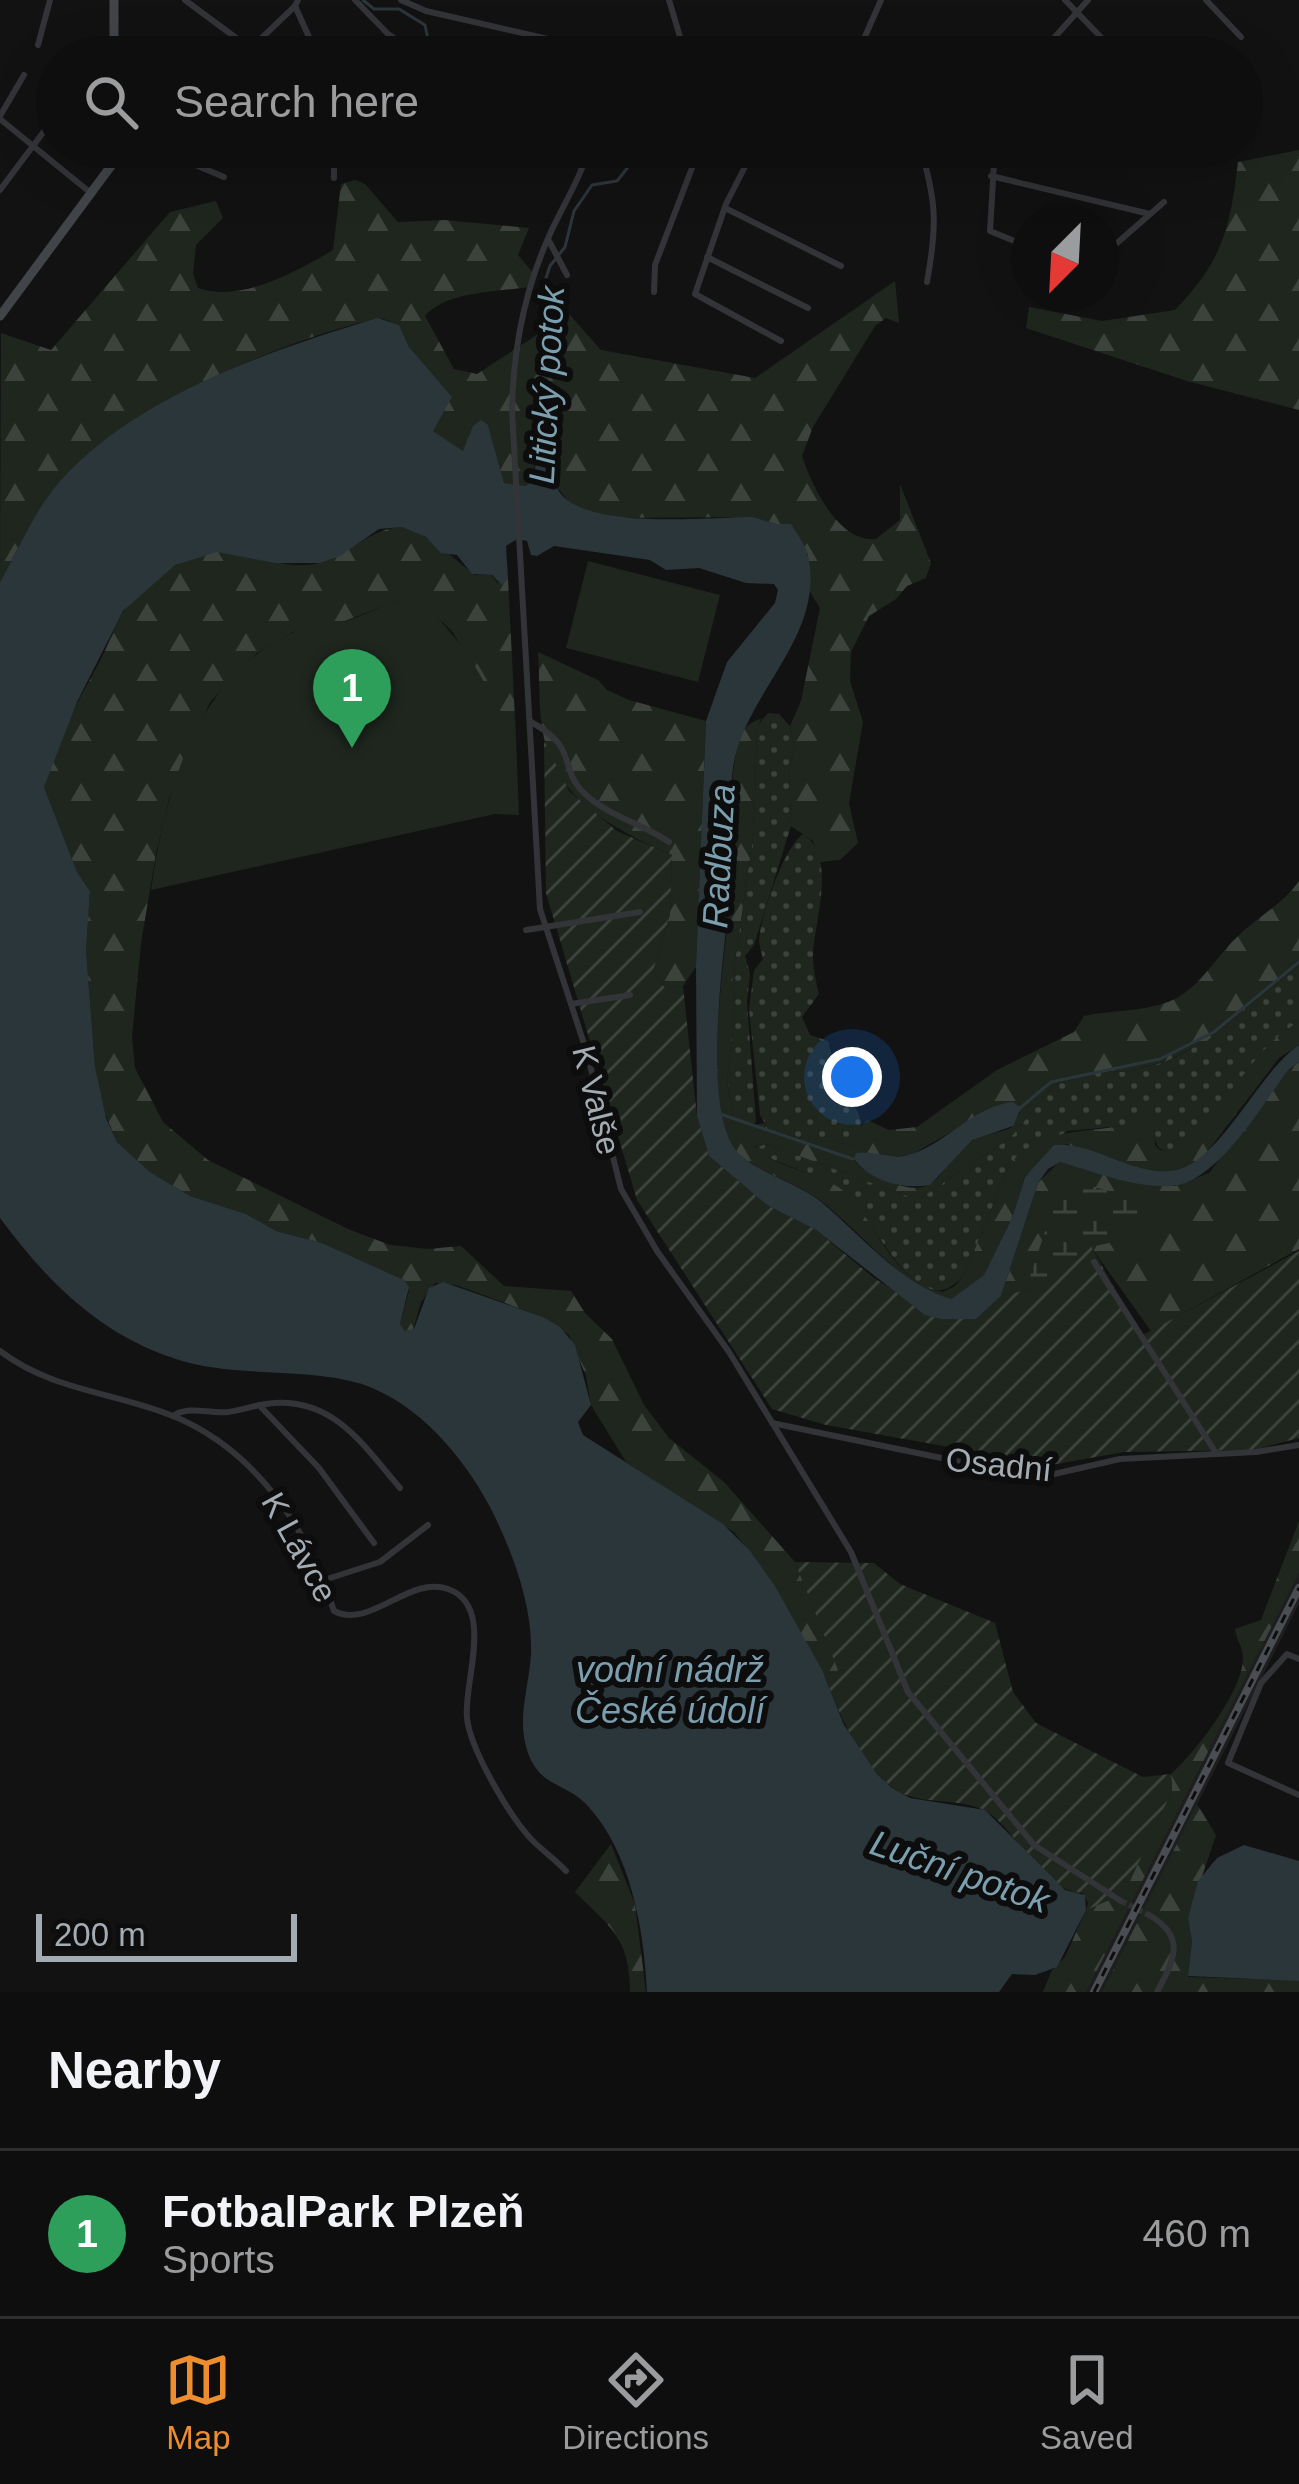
<!DOCTYPE html>
<html lang="en">
<head>
<meta charset="utf-8">
<style>
  body { margin:0; font-family:Arial,sans-serif; background:#1c1c1c; color:#f1f3f6 }
  .compass { position:absolute; left:1011px; top:204px; width:108px; height:108px; border-radius:50%; background:#0e0e0e; box-shadow:0 12px 48px #0002; rotate:204deg }
  .scale { position:absolute; left:36px; bottom:30px; width:261px; box-sizing:border-box; padding-left:12px; border:6px solid #a3abb3; border-top:0; font-size:33px; line-height:42px; white-space:nowrap; color:#a3abb3; -webkit-text-stroke:9px #0d0d0e; paint-order:stroke }
  .you { position:absolute; left:852px; top:1077px; width:42px; height:42px; margin:-30px; border:9px solid #fff; border-radius:50%; background:#1a73e8; box-shadow:0 0 0 18px #1a73e833 }
  .badge { display:grid; place-items:center; width:78px; height:78px; border-radius:50%; background:#ec8d30; color:#fff; font-size:39px; font-weight:700 }
  .pin { position:absolute; translate:-50% -99px; filter:drop-shadow(0 3px 6px #0008) }
  .pin::after { content:''; position:absolute; top:63px; width:42px; height:36px; background:inherit; clip-path:polygon(0 0,100% 0,50% 100%) }
  .list { margin:0; padding:0; list-style:none }
  h2 { display:flex; justify-content:space-between; align-items:center; height:156px; margin:0; padding:0 48px; font-size:51px }
  h2 small { font-size:39px; font-weight:400; color:#9b9c9e }
  .list li { display:grid; grid-template-columns:78px 1fr auto; gap:36px; align-items:center; box-sizing:border-box; height:168px; padding:0 48px; border-top:3px solid #2e2e2e }
  .list b { display:block; font-size:45px; white-space:nowrap }
  .list p { margin:0; font-size:39px; white-space:nowrap; color:#9b9c9e }
  .list em { font-size:39px; font-style:normal; color:#9b9c9e }
  .icon { flex:none; width:66px; height:66px; fill:none; stroke:currentColor; stroke-width:2; stroke-linecap:round; stroke-linejoin:round }
  .map { position:relative; flex:none; width:1299px; height:1992px; overflow:hidden }
  .search { position:absolute; background:#0e0e0e; box-shadow:0 12px 48px #0002; left:36px; right:36px; top:36px; height:132px; display:flex; align-items:center; gap:30px; box-sizing:border-box; padding:0 42px; border-radius:66px; color:#9b9c9e; font-size:45px }
  .sheet { height:324px; background:#0e0e0e }
  nav { display:flex; justify-content:space-around; align-items:center; box-sizing:border-box; height:168px; border-top:3px solid #2e2e2e; background:#0e0e0e; font-size:33px; color:#9b9c9e }
  nav a { display:grid; justify-items:center; gap:6px }
  nav .on { color:#ec8d30 }
  .map>svg:first-child { display:block }
  .built { fill:#1e1e20 }
  .grass { fill:url(#grass-dots) }
  .forest { fill:url(#forest-firs); fill-rule:evenodd }
  .wetland { fill:url(#wetland-marsh) }
  .garden { fill:url(#garden-furrows) }
  .pitch { fill:#1e261e }
  .water { fill:#2b363b }
  .lines { fill:none; stroke-linecap:round; stroke-linejoin:round }
  .stream { stroke:#2b363b; stroke-width:3 }
  .street-tunnel { stroke:#2f3133; stroke-width:6; stroke-dasharray:6 3; stroke-linecap:butt }
  .street { stroke:#333438; stroke-width:6 }
  .secondary { stroke:#414448; stroke-width:9 }
  .rail-casing { stroke:#4a4d51; stroke-width:8 }
  .rail { stroke:#0d0d0e; stroke-width:3; stroke-dasharray:9; stroke-linecap:butt }
  .labels { text-anchor:middle; stroke-width:12; stroke-linejoin:round; paint-order:stroke }
  .street-label { font-size:33px; fill:#a3abb3; stroke:#0d0d0e }
  .water-label { font-size:36px; font-style:italic; fill:#7b9fae; stroke:#0d0d0e }
</style>
</head>
<body>
<div class="map">
<svg width="1299" height="1992" viewBox="0 0 1299 1992">
  <defs>
    <pattern id="grass-dots" width="8" height="8" patternUnits="userSpaceOnUse" patternTransform="scale(3)"><rect width="8" height="8" fill="#1e261e"/><path d="M2 2h.1M6 6h.1" fill="none" stroke="#3c433c" stroke-width="1.8" stroke-linecap="round"/></pattern>
    <pattern id="forest-firs" width="22" height="20" patternUnits="userSpaceOnUse" patternTransform="scale(3)"><rect width="22" height="20" fill="#1e261e"/><path d="M5 1l3.5 6h-7zM16 11l3.5 6h-7z" fill="#3c433c"/></pattern>
    <pattern id="wetland-marsh" width="20" height="14" patternUnits="userSpaceOnUse" patternTransform="scale(3)"><rect width="20" height="14" fill="#1e261e"/><path d="M1 5h8M5 5V1M11 12h8M15 12V8" fill="none" stroke="#3c433c"/></pattern>
    <pattern id="garden-furrows" width="10" height="10" patternUnits="userSpaceOnUse" patternTransform="scale(3)"><rect width="10" height="10" fill="#1e261e"/><path d="M-1 1l2-2M0 10L10 0M9 11l2-2" fill="none" stroke="#3c433c"/></pattern>
  </defs>
  <rect width="100%" height="100%" fill="#121213"/>
  <!-- built -->
  <polygon class="built" points="1299,1573 1299,1604 1102,1992 1086,1992"/>
  <!-- grass -->
  <g class="grass">
    <polygon points="768,713 779,714 790,726 794,746 789,772 791,826 754,945 745,956 750,973 747,1002 756,1122 747,1128 733,1117 727,1077 735,1015 732,982 754,830 757,726"/>
    <path d="M803 834C838 857 814 921 813 955 813 968 816 982 819 994L802 1017 810 1035 828 1041 840 1086 858 1112 864 1135 852 1145 771 1133 760 1115 749 1010 754 970 763 959C762 956 759 943 759 941 760 917 784 847 803 834Z"/>
    <path d="M1299 965V1022C1254 1048 1238 1092 1204 1127 1196 1136 1186 1143 1177 1153 1156 1152 1154 1144 1154 1124L1146 1119 1132 1125 1068 1131 1010 1164 965 1273C917 1336 874 1209 838 1188 811 1171 779 1166 752 1148L767 1144 910 1197H922L1010 1138 1054 1085 1099 1071 1126 1072 1168 1061 1208 1040Z"/>
  </g>
  <!-- forest -->
  <g class="forest">
    <path d="M1299 150V410L1187 381 1026 328 1029 307 1102 321 1175 310C1223 260 1230 229 1238 162Z"/>
    <path d="M355 180 365 184 398 222 445 220 529 228 518 255 534 274 529 287C497 292 447 291 425 316L454 369 477 374 569 314 601 350 755 378 895 281 899 323 886 318 875 326 813 427 802 456C812 487 839 543 876 539L900 520V484L931 563 926 578 907 586 896 599 869 616 851 652 850 681 863 722 849 803 858 843 840 860 820 862 813 841 791 826 789 772 794 746 790 726 801 701 820 608 809 590 808 554 776 524 753 517 605 518 575 509 555 485 553 422 548 413 540 432 532 482 525 486 504 483 488 425 463 451 433 431 446 393 409 347 399 325 381 318C288 337 125 408 62 479 35 509 19 548 0 582L1 333 51 350 170 212 216 201 223 218 196 245 193 273 198 288C241 303 296 272 333 250L341 184Z"/>
    <path d="M402 527C429 534 454 559 475 575H491L498 583 508 579 516 738 452 631 417 598 395 602 342 622 293 632 257 653 210 702 169 799 156 854 141 943 132 1037 135 1068 163 1122 208 1160 348 1229 390 1245 428 1249 461 1246 504 1286 571 1291 585 1313 612 1339 644 1405 669 1438 724 1482 795 1562 839 1671 826 1680 775 1586 734 1532 626 1462 591 1405 586 1376 569 1335 543 1317 456 1285 435 1283 421 1302 413 1330 405 1331 400 1324 409 1291 404 1280 322 1243 276 1231 246 1214 190 1196 150 1172 117 1142 101 1104 95 1067 86 950 90 891 77 872 44 787C53 742 80 699 101 659 111 640 116 618 131 602 152 579 177 559 208 553 246 546 282 573 319 563 351 555 369 528 402 527Z"/>
    <path d="M538 652 598 680 607 690 629 700 706 721 696 967 683 986 665 988 653 971 670 914 672 855C618 831 558 802 544 738 538 711 540 680 538 652Z"/>
    <path d="M762 718 757 726 754 830 732 982 735 1015 727 1077 733 1117 747 1127 764 1123 771 1133 852 1145 863 1135 862 1125 867 1120 889 1130 917 1127 997 1070 1074 1032 1084 1016C1112 1010 1141 1012 1168 1002 1198 991 1214 959 1236 938 1257 917 1281 906 1299 881V965L1208 1040 1167 1061 1126 1072 1099 1071 1054 1085 1010 1138 922 1197H910L767 1144 753 1147C779 1170 825 1173 846 1193 877 1223 895 1286 943 1292L955 1286 965 1273 1010 1164C1045 1121 1100 1137 1146 1119L1154 1124 1155 1145 1160 1150 1177 1153C1190 1138 1205 1127 1216 1112 1242 1078 1261 1044 1299 1022V1045L1279 1058 1200 1161 1173 1172 1133 1168 1066 1144 1025 1176 1012 1218 984 1275 951 1299C894 1282 861 1229 814 1196 793 1182 749 1168 735 1150 697 1100 731 926 733 861 734 819 726 774 742 734 746 724 753 722 762 718ZM996 1106 1020 1112 1011 1128C999 1133 985 1134 973 1139 938 1157 946 1207 886 1180 873 1175 862 1171 854 1160L911 1155Z"/>
    <polygon points="1299,1062 1299,1249 1151,1331 1091,1247 1040,1287 1001,1296 1038,1183 1059,1162 1175,1186 1209,1173 1289,1069"/>
    <path d="M1299 1521V1573L1086 1992H1043L1052 1970 1065 1957 1086 1910 1124 1893 1172 1791 1171 1774C1195 1753 1244 1690 1243 1657 1243 1648 1236 1638 1235 1629L1261 1620Z"/>
    <polygon points="1197,1804 1216,1835 1188,1918 1192,1942 1188,1977 1293,1980 1299,1981 1299,1992 1102,1992"/>
    <path d="M611 1844 635 1904 646 1992H630C630 1938 611 1928 575 1892Z"/>
  </g>
  <!-- wetland -->
  <polygon class="wetland" points="1069,1180 1171,1208 1127,1239 1091,1247 1040,1287 1027,1286 1056,1198"/>
  <!-- garden -->
  <g class="garden">
    <polygon points="544,740 569,791 617,831 672,855 670,914 653,971 665,988 683,986 697,1116 709,1156 767,1205 816,1230 874,1278 941,1319 976,1319 1001,1296 1040,1287 1091,1246 1141,1336 1299,1251 1299,1438 1253,1450 1124,1452 1051,1465 826,1425 772,1409 637,1200 546,893"/>
    <path d="M795 1562 874 1563 900 1584 995 1623 1013 1692 1036 1723 1143 1777 1171 1774 1172 1791 1124 1894 1086 1910 1088 1903 1083 1893C1045 1892 1020 1838 993 1816 963 1792 917 1811 888 1784 857 1757 841 1717 826 1680L838 1670Z"/>
  </g>
  <!-- pitch -->
  <g class="pitch">
    <polygon points="588,561 720,595 698,682 566,648"/>
    <path d="M417 598 427 604 468 654 516 738 519 815 495 814 151 890C165 792 195 678 292 633 309 625 329 625 346 621 371 614 391 599 417 598Z"/>
  </g>
  <!-- water -->
  <g class="water">
    <path d="M378 318 399 325 409 347 452 397 433 431 463 451 473 426 481 420 488 425 504 483 525 486 532 482 547 413C562 433 547 463 556 486 575 532 707 517 753 517L776 524H791C797 534 806 545 808 556 826 637 743 694 733 768 728 801 735 835 732 869 728 931 699 1100 735 1149 749 1170 798 1183 820 1201 861 1235 899 1283 951 1299L984 1275 1012 1218 1025 1177 1054 1145C1094 1142 1128 1174 1170 1171 1218 1168 1257 1073 1299 1045V1062L1289 1069C1262 1104 1218 1183 1171 1186 1134 1188 1095 1172 1060 1162L1048 1169 1038 1183 1001 1296 976 1319H941L925 1315 816 1230 767 1205 709 1156 697 1116 696 967 706 721 727 662 775 603 778 590 774 584 746 583 699 568 666 570 650 560 554 546 537 556 531 555 527 541 517 539 506 546 508 579 502 585 492 575 472 574 457 555 441 553 426 537 402 527 379 529 340 556 320 563H275L217 552 175 565 123 611 77 702 44 787 77 872 90 891 86 950 95 1067 106 1118 117 1142 150 1172 190 1196 246 1214 276 1231 322 1243 404 1280 409 1287 400 1324 405 1331 414 1329 429 1288 443 1282 543 1317 560 1327 575 1345 591 1405 578 1422 583 1435 723 1524 750 1551 775 1586 822 1670 844 1725 877 1774 892 1788 910 1798 985 1810 1065 1890 1085 1895 1086 1910 1057 1967 1035 1975 1012 1974 999 1992H647C644 1930 631 1852 587 1805 565 1782 541 1788 528 1753 516 1719 529 1688 531 1654 533 1606 512 1550 490 1507 463 1456 418 1403 362 1384 303 1366 233 1379 173 1358 98 1333 46 1280 0 1218V582C19 548 35 509 61 480 136 396 273 349 378 318Z"/>
    <path d="M1013 1102 1021 1108 1013 1126 972 1140 930 1185C903 1190 870 1181 854 1159L856 1153C875 1150 893 1161 912 1154 948 1142 974 1106 1013 1102Z"/>
    <polygon points="1244,1845 1299,1861 1299,1981 1188,1976 1192,1942 1188,1918 1198,1881 1217,1858"/>
  </g>
  <g class="lines">
    <!-- stream -->
    <g class="stream">
      <polyline points="363,0 374,9 399,9 425,25 431,54 436,57"/>
      <polyline points="547,413 545,281 550,266 565,247 574,211 592,185 617,181 644,147"/>
      <polyline points="1020,1108 1051,1082 1160,1059 1214,1032 1299,962"/>
      <polyline points="720,1114 853,1159"/>
    </g>
    <!-- street-tunnel -->
    <polyline class="street-tunnel" points="1121,1901 1149,1915"/>
    <!-- street -->
    <g class="street">
      <polyline points="185,0 251,49"/>
      <polyline points="298,0 295,6 318,57"/>
      <polyline points="355,0 388,34 421,57"/>
      <polyline points="401,0 426,11 627,57"/>
      <polyline points="669,0 686,57"/>
      <polyline points="1065,0 1120,57"/>
      <polyline points="1206,0 1241,37"/>
      <polyline points="38,45 50,0"/>
      <polyline points="103,57 118,48"/>
      <polyline points="242,57 295,6"/>
      <polyline points="856,57 881,0"/>
      <polyline points="1037,57 1088,0"/>
      <polyline points="0,116 24,75"/>
      <polyline points="0,119 92,194"/>
      <polyline points="153,147 224,177"/>
      <path d="M589 147C581 178 563 205 550 234 524 291 513 349 512 411L540 909 587 1053 621 1189 657 1251 729 1352 851 1552 908 1692 1034 1845 1121 1901"/>
      <polyline points="755,147 726,204 695,294 781,341"/>
      <path d="M920 147C937 201 937 227 927 282"/>
      <polyline points="995,147 990,231 1029,247"/>
      <polyline points="991,176 1150,214"/>
      <polyline points="334,178 334,147"/>
      <polyline points="0,190 57,114"/>
      <polyline points="725,208 841,266"/>
      <polyline points="548,239 567,275"/>
      <polyline points="707,257 808,308"/>
      <polyline points="1101,257 1164,202"/>
      <polyline points="654,292 655,265 700,147"/>
      <path d="M531 722C581 749 556 767 586 795 609 816 643 824 669 842"/>
      <polyline points="526,930 640,912"/>
      <polyline points="571,1004 630,995"/>
      <polyline points="1094,1262 1216,1453"/>
      <path d="M0 1351C52 1391 115 1392 173 1416 256 1450 308 1529 334 1611 370 1630 409 1575 448 1589 496 1606 463 1683 467 1718 470 1749 510 1817 532 1840 543 1851 556 1860 566 1871"/>
      <polyline points="259,1405 319,1468 374,1543"/>
      <path d="M173 1416C190 1405 208 1414 228 1412 243 1410 258 1404 274 1403 335 1399 364 1446 400 1488"/>
      <polyline points="772,1423 1014,1473 1054,1474 1120,1459 1256,1452 1299,1445"/>
      <polyline points="324,1580 380,1562 428,1525"/>
      <polyline points="1299,1659 1287,1654 1261,1683 1228,1763 1299,1795"/>
      <path d="M1149 1915C1187 1937 1174 1960 1157 1992"/>
    </g>
    <!-- secondary -->
    <g class="secondary">
      <polyline points="114,0 114,36 121,57"/>
      <polyline points="0,316 125,147"/>
    </g>
    <!-- rail casing -->
    <g class="rail-casing">
      <polyline id="rail" points="1094,1992 1299,1588"/>
    </g>
    <!-- rail -->
    <use href="#rail" class="rail"/>
  </g>
  <g class="labels">
    <!-- street labels -->
    <g class="street-label">
      <text transform="translate(597 1100) rotate(76)" y="12">K Valše</text>
      <text transform="translate(999 1464) rotate(6)" y="12">Osadní</text>
      <text transform="translate(300 1547) rotate(61)" y="12">K Lávce</text>
    </g>
    <!-- water labels -->
    <g class="water-label">
      <text transform="translate(546 385) rotate(-87)" y="13">Litický potok</text>
      <text transform="translate(718 856) rotate(-87)" y="13">Radbuza</text>
      <text x="670" y="1682">vodní nádrž<tspan x="670" dy="41">České údolí</tspan></text>
      <text transform="translate(960 1871) rotate(19)" y="13">Luční potok</text>
    </g>
  </g>
</svg>
<svg class="compass" viewBox="-18 -18 36 36"><path d="M0-13l5 13h-10z" fill="#e53935"/><path d="M0 13l5-13h-10z" fill="#9b9c9e"/></svg>
<div class="scale">200 m</div>
<div class="you"></div>
<div class="pin badge" style="left:352px;top:748px;background:#2e9e5b">1</div>
<div class="search"><svg class="icon" aria-label="search" viewBox="0 0 24 24"><circle cx="10" cy="10" r="6"/><path d="M15 15l6 6"/></svg>Search here</div>
</div>
<section class="sheet">
<h2>Nearby<small></small></h2>
<ul class="list">
<li><span class="badge" style="background:#2e9e5b">1</span><div><b>FotbalPark Plzeň</b><p>Sports</p></div><em>460 m</em></li>
</ul>
</section>
<nav>
<a class="on"><svg class="icon" aria-label="map" viewBox="0 0 24 24"><path d="M3 6l6-2 6 2 6-2v14l-6 2-6-2-6 2zM9 4v14M15 6v14"/></svg>Map</a>
<a><svg class="icon" aria-label="directions" viewBox="0 0 24 24"><path d="M12 3l9 9-9 9-9-9zM9 14v-3h6M13 9l2 2-2 2"/></svg>Directions</a>
<a><svg class="icon" aria-label="saved" viewBox="0 0 24 24"><path d="M7 4h10v16l-5-4-5 4z"/></svg>Saved</a>
</nav>
</body>
</html>
